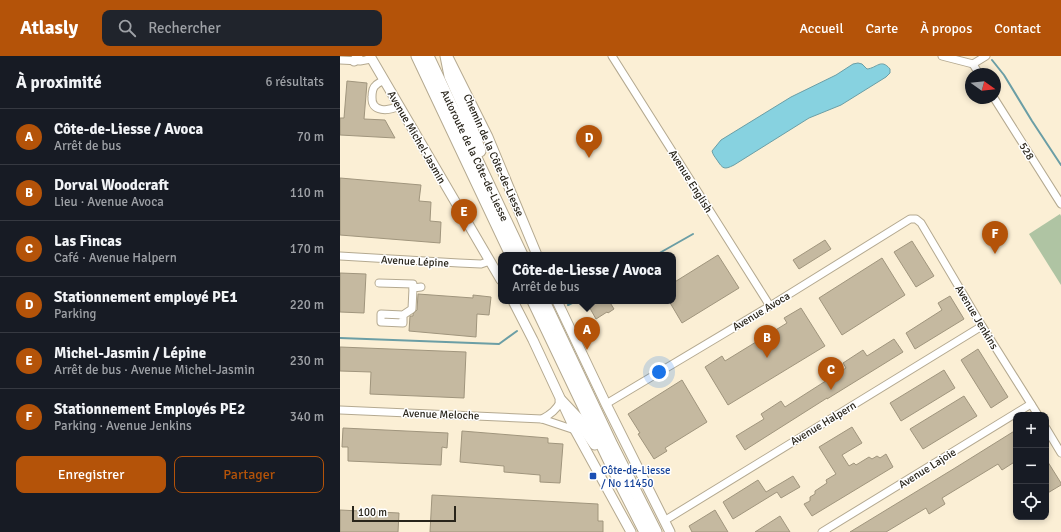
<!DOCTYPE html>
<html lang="fr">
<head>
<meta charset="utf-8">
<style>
  body { margin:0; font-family:Signika,sans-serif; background:#20242c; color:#f1f3f6 }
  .controls { position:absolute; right:12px; bottom:12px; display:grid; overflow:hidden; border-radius:8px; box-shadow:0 2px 6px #0003 }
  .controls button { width:36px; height:36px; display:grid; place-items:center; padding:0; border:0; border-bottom:1px solid #363941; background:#171b24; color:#f1f3f6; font:20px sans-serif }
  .compass { position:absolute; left:625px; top:12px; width:36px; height:36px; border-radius:50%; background:#171b24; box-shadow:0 2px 6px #0003; rotate:105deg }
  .scale { position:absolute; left:12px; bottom:10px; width:104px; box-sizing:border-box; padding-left:4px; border:2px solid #29251b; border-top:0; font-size:11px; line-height:14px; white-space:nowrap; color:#29251b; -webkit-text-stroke:3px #fff; paint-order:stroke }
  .you { position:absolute; left:319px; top:316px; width:14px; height:14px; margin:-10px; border:3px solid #fff; border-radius:50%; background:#1a73e8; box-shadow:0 0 0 6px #1a73e833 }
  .badge { display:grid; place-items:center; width:26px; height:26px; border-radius:50%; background:#b45309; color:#fff; font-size:13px; font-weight:700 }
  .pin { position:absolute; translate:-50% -33px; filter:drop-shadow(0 1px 2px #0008) }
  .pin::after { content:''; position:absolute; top:21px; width:14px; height:12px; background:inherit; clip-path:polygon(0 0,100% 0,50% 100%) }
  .popup { position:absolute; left:158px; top:196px; width:178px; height:52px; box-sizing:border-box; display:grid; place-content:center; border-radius:8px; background:#171b24; filter:drop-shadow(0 1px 3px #0005); font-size:13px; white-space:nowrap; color:#9ea1a6 }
  .popup b { font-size:15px; color:#f1f3f6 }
  .popup::after { content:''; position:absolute; left:50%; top:100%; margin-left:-8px; border:8px solid transparent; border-top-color:#171b24 }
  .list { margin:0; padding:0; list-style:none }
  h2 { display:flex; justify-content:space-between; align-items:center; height:52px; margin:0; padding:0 16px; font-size:17px }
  h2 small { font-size:13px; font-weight:400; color:#9ea1a6 }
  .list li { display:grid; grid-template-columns:26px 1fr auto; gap:12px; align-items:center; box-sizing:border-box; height:56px; padding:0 16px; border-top:1px solid #363941 }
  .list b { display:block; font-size:15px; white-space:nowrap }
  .list p { margin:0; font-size:13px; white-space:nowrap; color:#9ea1a6 }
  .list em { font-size:13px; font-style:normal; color:#9ea1a6 }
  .actions { display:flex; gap:8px; padding:12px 16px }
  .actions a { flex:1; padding:9px 0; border:1px solid #b45309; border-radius:8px; text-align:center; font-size:14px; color:#b45309 }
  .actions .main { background:#b45309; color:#fff }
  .icon { flex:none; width:22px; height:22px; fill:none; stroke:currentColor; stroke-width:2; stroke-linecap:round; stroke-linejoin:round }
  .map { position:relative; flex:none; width:721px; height:476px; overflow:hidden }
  header { display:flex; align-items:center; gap:24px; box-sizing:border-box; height:56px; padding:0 20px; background:#b45309; color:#fff }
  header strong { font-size:19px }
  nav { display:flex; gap:22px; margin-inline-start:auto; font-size:14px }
  .search { width:280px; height:36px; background:#20242c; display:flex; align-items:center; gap:10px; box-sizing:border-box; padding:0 14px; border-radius:8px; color:#9ea1a6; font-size:15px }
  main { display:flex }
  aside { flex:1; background:#171b24 }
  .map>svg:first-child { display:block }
  .green { fill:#afc4a3 }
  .water { fill:#87d2e0; stroke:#6b9ea5 }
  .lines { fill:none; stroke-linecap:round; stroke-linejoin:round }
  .stream { stroke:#6b9ea5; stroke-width:2 }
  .building { fill:#c5b9a0; stroke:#a0957d }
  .minor-casing { stroke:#b4a990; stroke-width:9 }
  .major-casing { stroke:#b4a990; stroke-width:11 }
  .highway-casing { stroke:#b4a990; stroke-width:13 }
  .minor { stroke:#fff; stroke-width:7 }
  .major { stroke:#fff; stroke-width:9 }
  .highway { stroke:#fff; stroke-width:11 }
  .transit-dot { fill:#1a4fb4; stroke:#fff; stroke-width:1.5 }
  .labels { text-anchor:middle; stroke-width:3; stroke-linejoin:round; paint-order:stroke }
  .street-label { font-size:11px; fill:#29251b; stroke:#fff }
  .transit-label { font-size:11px; fill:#164399; stroke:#fff; text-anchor:start }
</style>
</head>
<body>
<header>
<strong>Atlasly</strong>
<div class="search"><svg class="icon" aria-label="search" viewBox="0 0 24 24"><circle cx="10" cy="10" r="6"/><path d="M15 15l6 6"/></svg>Rechercher</div>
<nav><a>Accueil</a><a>Carte</a><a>À propos</a><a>Contact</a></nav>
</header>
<main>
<aside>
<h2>À proximité<small>6 résultats</small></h2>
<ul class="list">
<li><span class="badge">A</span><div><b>Côte-de-Liesse / Avoca</b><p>Arrêt de bus</p></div><em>70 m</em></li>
<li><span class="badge">B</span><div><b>Dorval Woodcraft</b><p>Lieu · Avenue Avoca</p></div><em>110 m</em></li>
<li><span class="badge">C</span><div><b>Las Fincas</b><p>Café · Avenue Halpern</p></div><em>170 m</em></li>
<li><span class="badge">D</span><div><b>Stationnement employé PE1</b><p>Parking</p></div><em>220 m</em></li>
<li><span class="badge">E</span><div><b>Michel-Jasmin / Lépine</b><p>Arrêt de bus · Avenue Michel-Jasmin</p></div><em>230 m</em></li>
<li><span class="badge">F</span><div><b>Stationnement Employés PE2</b><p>Parking · Avenue Jenkins</p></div><em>340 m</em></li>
</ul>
<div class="actions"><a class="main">Enregistrer</a><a>Partager</a></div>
</aside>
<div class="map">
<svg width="721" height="476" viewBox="0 0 721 476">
  <rect width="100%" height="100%" fill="#fbefd5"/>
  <!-- green -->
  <polygon class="green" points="720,158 721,160 721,229 689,178"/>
  <!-- water -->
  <path class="water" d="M518 7 522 8 527 13C537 12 541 2 550 13V17L546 21 501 49 469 62 394 109C384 114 383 113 377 104 375 101 373 99 372 95L381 84 451 41 496 19 513 8Z"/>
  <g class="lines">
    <!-- stream -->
    <g class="stream">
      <polyline points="652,4 664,19 692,65 721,109"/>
      <polyline points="316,199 353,178"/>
      <polyline points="228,249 236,245"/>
      <polyline points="0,282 159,288 177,275"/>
    </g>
  </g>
  <!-- building -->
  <g class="building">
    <polygon points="7,25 27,27 24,63 45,64 55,82 0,79 0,62 4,62"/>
    <polygon points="0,122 81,129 79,145 91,146 90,165 101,166 100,187 0,179"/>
    <polygon points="485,184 491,193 459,213 453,204"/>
    <polygon points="572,185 594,220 576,231 554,196"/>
    <polygon points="378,199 399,232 342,267 329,245 333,245 333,227"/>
    <polygon points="542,202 565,239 502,279 479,242"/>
    <polygon points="0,217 26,218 24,257 0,256"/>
    <polygon points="78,238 133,242 133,239 151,241 149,259 137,258 136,281 69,275 70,260 73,260 73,258 77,254"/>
    <polygon points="610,240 624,263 575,293 566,277 602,254 598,247"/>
    <polygon points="249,245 269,245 274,253 268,257 267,256 256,263 247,247"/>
    <polygon points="461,252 485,290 388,349 365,311 382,300 385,305 447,267 444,262"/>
    <polygon points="554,283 563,296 487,343 487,342 405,394 396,380 424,363 421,358 441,345 445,351 506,312 503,307 523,294 527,300"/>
    <polygon points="0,291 126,296 124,342 30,338 31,316 0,315"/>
    <polygon points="638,293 668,341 651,352 621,304"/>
    <polygon points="604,314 615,332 561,365 550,347"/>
    <polygon points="342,324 367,366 325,392 327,395 314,403 298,378 300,377 288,358"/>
    <polygon points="624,340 637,360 583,393 570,373"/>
    <polygon points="512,371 522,387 502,399 509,410 514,407 516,409 529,401 532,403 537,400 540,402 546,398 553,411 472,460 464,448 470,445 470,441 475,438 475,435 487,427 486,424 496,418 479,391"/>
    <polygon points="3,372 108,377 107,392 102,391 101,409 8,405 8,391 2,391"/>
    <polygon points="676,374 676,405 662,414 658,408 602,442 605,448 589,458 586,452 546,476 510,476 615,412"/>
    <polygon points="122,375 208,382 208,387 223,388 220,427 200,426 200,419 164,416 164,410 120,406"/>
    <polygon points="706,403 721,427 721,429 706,438"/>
    <polygon points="453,420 460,431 441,442 437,436 393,463 383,446 418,424 426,436"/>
    <polygon points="92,439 258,448 258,465 263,465 263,476 90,476"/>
    <polygon points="0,454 59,457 58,476 0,476"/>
    <polygon points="375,454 388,476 352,476 349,470"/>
    <polygon points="440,460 450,476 415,476"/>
  </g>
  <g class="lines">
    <!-- minor casing -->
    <g class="minor-casing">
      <g id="minor">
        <polyline points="272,0 430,250"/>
        <polyline points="602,0 633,8 646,0"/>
        <polyline points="0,4 20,5 31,3"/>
        <polyline points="633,8 639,18"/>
        <path d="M44 24C41 26 38 27 36 29 32 32 32 37 32 41 31 57 49 55 59 50"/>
        <polyline points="654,42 721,148"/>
        <polyline points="0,200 119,207 141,208 150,205"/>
        <polyline points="39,227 73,228 73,232"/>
        <polyline points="63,259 63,267 41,266 41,258 63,259 72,253 73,232 81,231"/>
        <polyline points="266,348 430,250 570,163 576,163 581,167 642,270 698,359"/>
        <polyline points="0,354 202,363 235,374"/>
        <path d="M202 363C211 358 216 354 221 345"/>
        <polyline points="706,372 721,397"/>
        <polyline points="324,465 642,270"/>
        <polyline points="482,476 691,348"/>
      </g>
    </g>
    <!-- major casing -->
    <g class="major-casing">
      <g id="major">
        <polyline points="30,0 161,224"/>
        <polyline points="108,1 148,81 197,199"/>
        <polyline points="14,5 18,0"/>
        <polyline points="173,245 193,284 235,374 291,476"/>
        <polyline points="217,245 266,348 330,476"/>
      </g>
    </g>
    <!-- highway casing -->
    <g class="highway-casing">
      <g id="highway">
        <polyline points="77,0 171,199"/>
        <path id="s1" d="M88 0 182 199"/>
        <polyline points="106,0 110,20 123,49 140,95"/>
        <polyline points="193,245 277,421 305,476"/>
        <polyline points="204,245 272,389 316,476"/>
        <polyline points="221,345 237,362 255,388"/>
      </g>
    </g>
    <!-- minor -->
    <use href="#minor" class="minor"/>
    <!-- major -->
    <use href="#major" class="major"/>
    <!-- highway -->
    <use href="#highway" class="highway"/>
  </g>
  <!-- markers -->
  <rect class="transit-dot" x="249" y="416" width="8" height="8" rx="2"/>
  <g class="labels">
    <!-- street labels -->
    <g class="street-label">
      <text transform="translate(77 81) rotate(60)" y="4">Avenue Michel-Jasmin</text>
      <text transform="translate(687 95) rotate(58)" y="4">528</text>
      <text dy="4" stroke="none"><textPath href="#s1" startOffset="110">Autoroute de la Côte-de-Liesse</textPath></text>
      <text transform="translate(154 99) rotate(66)" y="4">Chemin de la Côte-de-Liesse</text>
      <text transform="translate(351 125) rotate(58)" y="4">Avenue English</text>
      <text transform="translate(75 205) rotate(3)" y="4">Avenue Lépine</text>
      <text transform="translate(421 255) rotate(-31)" y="4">Avenue Avoca</text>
      <text transform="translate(637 261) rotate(59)" y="4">Avenue Jenkins</text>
      <text transform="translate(101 358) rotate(2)" y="4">Avenue Meloche</text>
      <text transform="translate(483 367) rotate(-31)" y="4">Avenue Halpern</text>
      <text transform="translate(587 412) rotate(-32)" y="4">Avenue Lajoie</text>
    </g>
    <!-- transit labels -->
    <g class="transit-label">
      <text x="261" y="418">Côte-de-Liesse<tspan x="261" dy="13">/ No 11450</tspan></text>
    </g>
  </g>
</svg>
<div class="controls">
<button>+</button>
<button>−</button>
<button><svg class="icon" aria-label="locate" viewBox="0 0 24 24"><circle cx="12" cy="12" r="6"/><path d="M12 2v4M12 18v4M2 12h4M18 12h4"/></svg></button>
</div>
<svg class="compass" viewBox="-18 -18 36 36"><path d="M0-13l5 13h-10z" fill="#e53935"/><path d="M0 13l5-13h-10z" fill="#9ea1a6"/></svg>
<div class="scale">100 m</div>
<div class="you"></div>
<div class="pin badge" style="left:247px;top:294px">A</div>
<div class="popup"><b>Côte-de-Liesse / Avoca</b>Arrêt de bus</div>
<div class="pin badge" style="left:427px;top:302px">B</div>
<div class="pin badge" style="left:491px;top:334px">C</div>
<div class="pin badge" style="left:249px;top:102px">D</div>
<div class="pin badge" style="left:124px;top:176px">E</div>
<div class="pin badge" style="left:655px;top:198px">F</div>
</div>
</main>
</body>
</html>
